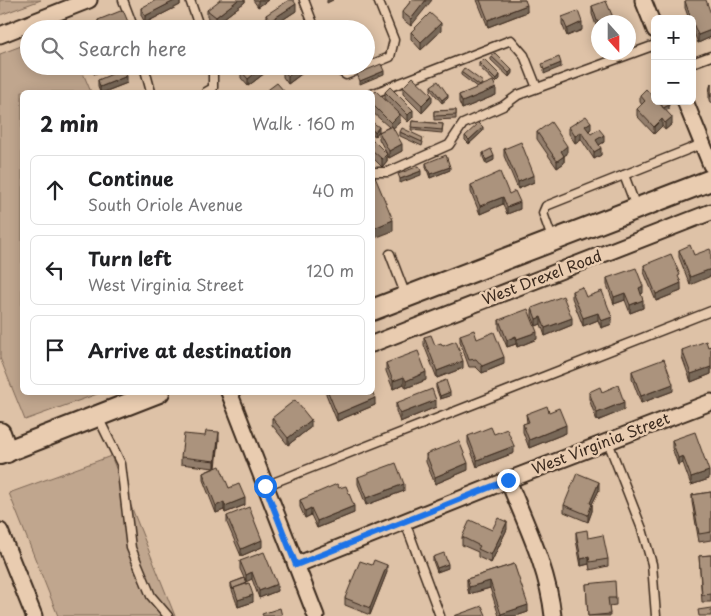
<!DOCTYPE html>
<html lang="en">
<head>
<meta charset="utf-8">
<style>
  body { margin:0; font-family:"Playpen Sans",sans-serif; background:#f2f2f2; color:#202124 }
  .controls { position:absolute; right:15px; top:15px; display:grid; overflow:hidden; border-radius:8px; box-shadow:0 2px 12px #0003 }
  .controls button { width:45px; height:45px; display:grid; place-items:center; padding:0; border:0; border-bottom:1px solid #e0e0e0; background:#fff; color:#202124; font:25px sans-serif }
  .compass { position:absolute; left:591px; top:15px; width:45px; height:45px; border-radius:50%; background:#fff; box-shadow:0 2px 12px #0003; rotate:159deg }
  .stop { position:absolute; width:15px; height:15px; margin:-11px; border:4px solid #1a73e8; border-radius:50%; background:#fff }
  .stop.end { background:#1a73e8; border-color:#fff; box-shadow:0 1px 5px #0008 }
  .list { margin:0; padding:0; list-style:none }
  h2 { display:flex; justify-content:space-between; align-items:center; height:65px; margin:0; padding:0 20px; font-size:21px }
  h2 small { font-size:16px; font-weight:400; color:#757577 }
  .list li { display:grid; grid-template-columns:32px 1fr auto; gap:15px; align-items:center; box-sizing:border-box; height:70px; margin:0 10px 10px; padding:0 10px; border:1px solid #e0e0e0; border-radius:8px }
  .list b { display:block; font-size:19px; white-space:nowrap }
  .list p { margin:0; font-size:16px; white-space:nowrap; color:#757577 }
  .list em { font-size:16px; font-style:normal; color:#757577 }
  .icon { flex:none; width:28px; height:28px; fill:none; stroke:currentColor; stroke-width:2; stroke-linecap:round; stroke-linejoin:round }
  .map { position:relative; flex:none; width:711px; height:616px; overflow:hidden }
  .search { position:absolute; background:#fff; box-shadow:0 2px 12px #0003; left:20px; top:20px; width:355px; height:55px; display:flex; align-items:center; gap:12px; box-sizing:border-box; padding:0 18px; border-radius:28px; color:#757577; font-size:19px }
  .panel { position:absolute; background:#fff; box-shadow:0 2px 12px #0003; left:20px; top:90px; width:355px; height:305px; border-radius:8px }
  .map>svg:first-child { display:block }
  .green { fill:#c0a68e; stroke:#7e6856 }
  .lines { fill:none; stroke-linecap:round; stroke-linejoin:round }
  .lane-casing { stroke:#3b2a1e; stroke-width:11 }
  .street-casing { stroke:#3b2a1e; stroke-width:19 }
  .secondary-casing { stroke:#3b2a1e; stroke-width:24 }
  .lane { stroke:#e9ccb0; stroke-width:8 }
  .street { stroke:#e9ccb0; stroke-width:15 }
  .secondary { stroke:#e9ccb0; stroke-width:20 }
  .wall { fill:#937e6c; stroke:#3b2a1e }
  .shaded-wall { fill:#786758; stroke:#3b2a1e }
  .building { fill:#ab937d; stroke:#3b2a1e }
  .route { stroke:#1a73e8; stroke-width:6 }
  .labels { text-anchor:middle; stroke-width:5; stroke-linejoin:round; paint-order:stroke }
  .street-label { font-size:15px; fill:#3b2a1e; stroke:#e9ccb0 }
</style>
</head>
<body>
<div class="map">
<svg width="711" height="616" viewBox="0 0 711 616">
  <rect width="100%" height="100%" fill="#dec2a7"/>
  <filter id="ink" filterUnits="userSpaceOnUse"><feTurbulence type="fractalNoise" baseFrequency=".02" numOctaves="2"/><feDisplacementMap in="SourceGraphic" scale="10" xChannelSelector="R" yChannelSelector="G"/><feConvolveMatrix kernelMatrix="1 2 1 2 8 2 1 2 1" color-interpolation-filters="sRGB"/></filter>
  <g filter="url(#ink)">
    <!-- green -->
    <g class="green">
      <polygon points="0,0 41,0 0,15"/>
      <polygon points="29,43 29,66 80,66 91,92 22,92 22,392 100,393 25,420 0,358 0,54"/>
      <polygon points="111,456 175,616 58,616 9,493"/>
    </g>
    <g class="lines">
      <!-- lane casing -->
      <g class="lane-casing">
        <g id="lane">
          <polyline points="123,0 134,29"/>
          <polyline points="190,0 200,29"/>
          <polyline points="304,0 315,29"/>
          <polyline points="692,63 711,56"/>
          <polyline points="144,66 151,92"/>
          <polyline points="333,66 346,75 390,57 394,40 378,0"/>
          <polyline points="206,92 213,88 213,66"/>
          <polyline points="372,94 511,40 524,55 537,88"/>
          <polyline points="372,172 388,172 449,145 463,124 503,106 518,95 655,45"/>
          <polyline points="624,175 636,207"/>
          <polyline points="553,241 543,213 546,206 702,144"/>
          <polyline points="390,254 406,296"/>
          <polyline points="98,417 121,464 131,548 151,596 168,616"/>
          <polyline points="608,442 642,529 652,564 656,616"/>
          <polyline points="265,486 711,311"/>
          <polyline points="405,522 440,616"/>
        </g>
      </g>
      <!-- street casing -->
      <g class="street-casing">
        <g id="street">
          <polyline points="643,0 655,30"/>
          <polyline points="0,35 89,0"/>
          <polyline points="685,101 711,165"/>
          <polyline points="372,344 711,212"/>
          <polyline points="229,392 316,616"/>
          <path d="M508 480C526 525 548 568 553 616"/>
          <polyline points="0,531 34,616"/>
          <polyline points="296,565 508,480 711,402"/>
        </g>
      </g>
      <!-- secondary casing -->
      <g class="secondary-casing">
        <g id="secondary">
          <polyline points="372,310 711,180"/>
          <polyline points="0,433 7,452"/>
          <polyline points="0,454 159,392"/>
        </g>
      </g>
      <!-- lane -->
      <use href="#lane" class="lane"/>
      <!-- street -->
      <use href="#street" class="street"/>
      <!-- secondary -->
      <use href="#secondary" class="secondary"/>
    </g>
    <!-- wall -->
    <g class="wall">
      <polygon points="180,0 180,5 145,23 141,15 141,8"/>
      <polygon points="245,0 245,2 216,24 207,17 207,10"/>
      <polygon points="253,0 268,0 258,7"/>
      <polygon points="412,0 411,26 402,19 402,12"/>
      <polygon points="477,0 525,0 527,12 488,27"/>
      <polygon points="685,1 711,14 711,37 698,43 692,28 692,19 689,19 685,8"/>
      <polygon points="592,6 598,22 598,31 592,14"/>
      <polygon points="296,11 270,28 266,22 266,15"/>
      <polygon points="562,17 582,30 567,36 562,24"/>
      <polygon points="98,20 131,29 98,29"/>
      <polygon points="441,31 421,50 411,39 411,32"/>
      <polygon points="491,56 512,73 509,77 491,60"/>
      <polygon points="479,63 500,79 496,83 479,67"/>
      <polygon points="91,66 112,66 94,74"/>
      <polygon points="274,66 248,86 241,78 241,71"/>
      <polygon points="312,66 288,84 283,77 283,69"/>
      <polygon points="461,72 483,85 496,95 462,109 459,102 459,95 478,88 461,75"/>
      <polygon points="98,80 127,83 104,92 100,92 98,87"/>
      <polygon points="711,83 711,104 709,100 709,92"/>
      <polygon points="431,86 448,98 442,103 431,90"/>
      <polygon points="403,87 432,102 422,113 403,94"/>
      <polygon points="385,92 413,117 408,122 385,100"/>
      <polygon points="372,94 400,122 393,128 402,151 389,158 387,155 387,161 382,167 372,157 372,139 387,154 379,139 379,132 389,127 372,112"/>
      <polygon points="640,95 658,103 658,101 667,101 669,109 666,110 672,124 665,130 662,126 654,134 637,116 637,109 642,105 640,102"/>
      <polygon points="456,110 456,119 434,120 434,111"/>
      <polygon points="412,121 443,124 442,133 411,130"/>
      <polygon points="372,122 379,131 375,136 372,134"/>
      <polygon points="569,127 591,129 589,131 591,134 604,142 599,145 601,155 594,159 581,139 575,143 569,134"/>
      <polygon points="483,131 469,144 465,140 465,136"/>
      <polygon points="400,132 423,142 422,146 400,136"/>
      <polygon points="537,132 567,154 564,155 564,163 557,168 537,139"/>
      <polygon points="504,149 534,182 518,189 504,156"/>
      <polygon points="483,153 494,160 486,164 483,157"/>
      <polygon points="426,163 450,170 430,178 426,167"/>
      <polygon points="471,185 509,194 520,209 507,214 503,204 480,214 471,192"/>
      <polygon points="679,250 694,255 690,285 679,257"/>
      <polygon points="644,265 680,280 681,291 656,301 644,272"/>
      <polygon points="607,278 643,293 641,294 643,308 630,313 625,300 614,304 607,285"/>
      <polygon points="572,291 586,297 612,324 601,328 598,320 583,326 572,298"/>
      <polygon points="532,308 572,325 545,336 541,324 536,326 532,316"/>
      <polygon points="499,320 537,339 517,347 516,344 507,347 499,328"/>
      <polygon points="460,335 477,339 504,364 482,373 476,367 469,367 460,342"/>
      <polygon points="424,337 435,345 463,368 437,378 424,345"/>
      <polygon points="711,346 711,374 691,382 682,357 682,350 708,347"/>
      <polygon points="386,363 426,380 406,388 404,384 393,389 386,371"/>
      <polygon points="632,371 673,391 641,403 632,379"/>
      <polygon points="436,384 450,396 440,399 436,388"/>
      <polygon points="326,392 372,392 375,405 337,421 326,394"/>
      <polygon points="589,392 602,392 624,410 597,421 589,399"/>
      <polygon points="396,403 436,407 400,422 396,411"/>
      <polygon points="549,412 566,433 529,448 523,432 523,424 527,423 526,414"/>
      <polygon points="272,418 311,427 288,445 272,425"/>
      <polygon points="494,434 514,453 477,467 468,443 468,436"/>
      <polygon points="219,440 216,468 229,488 245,505 225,513 224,510 216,513 203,480 203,473 214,468 181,464 181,457"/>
      <polygon points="672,440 709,479 691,485 683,463 678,465 672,448"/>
      <polygon points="426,454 468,470 435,484 426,462"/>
      <polygon points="358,477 404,491 366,505 358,484"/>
      <polygon points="339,488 354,513 317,528 311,515 305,518 300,507 300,500"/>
      <polygon points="599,490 592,504 592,511 588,522 564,512 564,505"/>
      <polygon points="711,492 711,540 699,542 692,502 692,495"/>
      <polygon points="227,516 262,547 241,556 227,523"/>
      <polygon points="507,529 491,563 478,557 478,552 462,545 462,537 492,530"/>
      <polygon points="576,532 588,538 608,559 608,566 590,570 589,564 581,566 576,540"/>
      <polygon points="711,555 711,602 702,602 699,556"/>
      <polygon points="433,557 448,568 437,572 433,561"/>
      <polygon points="240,561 277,591 259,598 252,579 246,581 253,602 238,607 231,587 231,583 244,578 240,569"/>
      <polygon points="514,564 528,612 516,616 499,616 490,588 469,594 467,587 467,579"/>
      <polygon points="372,565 387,572 370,615 345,605 345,598"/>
      <polygon points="586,584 616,598 616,605 609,606 610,616 588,616"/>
    </g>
    <!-- shaded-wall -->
    <g class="shaded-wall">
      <polygon points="176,0 180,0 180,5 145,23 145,16"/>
      <polygon points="238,0 245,0 245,2 216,24 216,17"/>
      <polygon points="258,0 268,0 258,7"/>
      <polygon points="327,0 333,0 327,3"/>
      <polygon points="426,0 432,0 411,26 411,19"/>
      <polygon points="296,4 296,11 270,28 270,21"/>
      <polygon points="527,5 527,12 488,27 488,20"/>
      <polygon points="582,22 582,30 567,36 567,29"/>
      <polygon points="441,23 441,31 421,50 421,42"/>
      <polygon points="711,30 711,37 698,43 698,35"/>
      <polygon points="561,63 561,67 544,74 544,70"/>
      <polygon points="94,66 112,66 94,74"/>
      <polygon points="264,66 274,66 248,86 248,79"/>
      <polygon points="302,66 312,66 288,84 288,76"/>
      <polygon points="512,70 512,73 509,77 509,73"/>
      <polygon points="384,71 384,74 360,84 360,81"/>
      <polygon points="500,75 500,79 496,83 496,80"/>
      <polygon points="127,76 127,83 104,92 100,92 100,87"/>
      <polygon points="496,88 496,95 462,109 462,102"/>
      <polygon points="432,95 432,102 422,113 422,105"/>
      <polygon points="448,95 448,98 442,103 442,100"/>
      <polygon points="669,105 669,109 663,112 663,108"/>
      <polygon points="413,110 413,117 408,122 408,115"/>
      <polygon points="400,114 400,122 391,130 391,123"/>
      <polygon points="672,117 672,124 665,130 665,123"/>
      <polygon points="662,119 662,126 654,134 654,127"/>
      <polygon points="591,122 591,129 585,133 585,126"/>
      <polygon points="379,127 379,131 375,136 375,132"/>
      <polygon points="483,127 483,131 469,144 469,140"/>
      <polygon points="581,132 581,139 575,143 575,136"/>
      <polygon points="604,135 604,142 596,147 596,140"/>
      <polygon points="402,144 402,151 389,158 389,151"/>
      <polygon points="567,146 567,154 561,158 561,151"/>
      <polygon points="601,148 601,155 594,159 594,152"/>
      <polygon points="387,154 387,161 382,167 382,159"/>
      <polygon points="494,156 494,160 486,164 486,160"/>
      <polygon points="564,156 564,163 557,168 557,161"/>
      <polygon points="450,167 450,170 430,178 430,174"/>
      <polygon points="421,171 421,175 400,183 400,179"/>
      <polygon points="534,175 534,182 518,189 518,182"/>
      <polygon points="503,197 503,204 480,214 480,206"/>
      <polygon points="520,202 520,209 507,214 507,207"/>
      <polygon points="393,220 393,231 372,239 372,229"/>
      <polygon points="711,269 711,276 690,285 690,277"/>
      <polygon points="681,283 681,291 656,301 656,294"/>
      <polygon points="643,286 643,293 639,295 639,288"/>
      <polygon points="625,293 625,300 614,304 614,297"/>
      <polygon points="643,300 643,308 630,313 630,305"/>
      <polygon points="598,313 598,320 583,326 583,318"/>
      <polygon points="541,317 541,324 536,326 536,319"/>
      <polygon points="612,317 612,324 601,328 601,321"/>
      <polygon points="572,318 572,325 545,336 545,328"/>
      <polygon points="537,332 537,339 517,347 517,339"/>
      <polygon points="516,336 516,344 507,347 507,340"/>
      <polygon points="504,357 504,364 482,373 482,366"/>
      <polygon points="463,361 463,368 437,378 437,371"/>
      <polygon points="711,367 711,374 691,382 691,374"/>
      <polygon points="426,372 426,380 406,388 406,381"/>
      <polygon points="404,377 404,384 393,389 393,381"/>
      <polygon points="673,384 673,391 641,403 641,396"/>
      <polygon points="450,392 450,396 440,399 440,396"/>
      <polygon points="375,398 375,405 337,421 337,414"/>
      <polygon points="436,400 436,407 400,422 400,414"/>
      <polygon points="624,402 624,410 597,421 597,413"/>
      <polygon points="311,420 311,427 288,445 288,438"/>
      <polygon points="566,425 566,433 529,448 529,440"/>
      <polygon points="219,432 219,440 215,469 215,461"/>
      <polygon points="514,446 514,453 477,467 477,460"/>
      <polygon points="683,456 683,463 678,465 678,458"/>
      <polygon points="468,463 468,470 435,484 435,477"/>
      <polygon points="709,471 709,479 691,485 691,477"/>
      <polygon points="599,482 599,490 592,504 592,511 588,522 588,515 590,503"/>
      <polygon points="404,484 404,491 366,505 366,498"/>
      <polygon points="245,498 245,505 225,513 225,506"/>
      <polygon points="224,502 224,510 216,513 216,506"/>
      <polygon points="354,506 354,513 317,528 317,521"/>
      <polygon points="311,508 311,515 305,518 305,511"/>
      <polygon points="507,522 507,529 491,563 491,555"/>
      <polygon points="262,540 262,547 241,556 241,549"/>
      <polygon points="589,557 589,564 581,566 581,559"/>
      <polygon points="448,564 448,568 437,572 437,568"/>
      <polygon points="387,565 387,572 370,615 370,608"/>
      <polygon points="252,572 252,579 246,582 246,575"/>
      <polygon points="490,581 490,588 469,594 469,587"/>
      <polygon points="277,584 277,591 259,598 259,591"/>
      <polygon points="253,595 253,602 238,607 238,600"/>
      <polygon points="528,605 528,612 516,616 501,616 501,614"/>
    </g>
    <!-- building -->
    <g class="building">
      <polygon points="156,0 176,0 145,16 141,8"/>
      <polygon points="220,0 238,0 216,17 207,10"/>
      <polygon points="289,0 293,0 296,4 270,21 266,15"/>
      <polygon points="412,0 426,0 411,19 402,12"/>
      <polygon points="480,0 525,0 527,5 488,20"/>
      <polygon points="687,0 706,0 711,14 711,30 698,35 692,21 692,19 691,19 685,1"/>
      <polygon points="606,1 615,22 598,22 598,24 592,6"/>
      <polygon points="123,10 131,29 101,29 98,20"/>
      <polygon points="578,11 582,22 567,29 562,17"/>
      <polygon points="430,13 441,23 421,42 411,32"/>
      <polygon points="251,21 256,28 255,29 241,29"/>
      <polygon points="302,24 305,29 295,29"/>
      <polygon points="495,53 512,70 509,73 491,56"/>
      <polygon points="559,57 561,63 544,70 542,64"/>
      <polygon points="484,59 500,75 496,80 479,63"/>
      <polygon points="381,64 384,71 360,81 357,74"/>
      <polygon points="247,66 264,66 248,79 241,71"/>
      <polygon points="287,66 302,66 288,76 283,69"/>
      <polygon points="464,68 483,82 480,86 461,72"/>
      <polygon points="124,69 127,76 100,87 98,80"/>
      <polygon points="413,77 432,95 422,105 403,87"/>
      <polygon points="438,81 448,95 442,100 431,86"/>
      <polygon points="493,81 496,88 462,102 459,95"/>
      <polygon points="277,83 284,91 281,92 265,92"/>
      <polygon points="711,83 711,97 709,92"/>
      <polygon points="390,87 413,110 408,115 385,92"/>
      <polygon points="646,89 655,99 655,101 657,101 672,117 665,123 662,119 654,127 637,109 645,101 640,95"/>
      <polygon points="376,91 400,114 391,123 372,104 372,94"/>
      <polygon points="660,101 667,101 669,105 663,108"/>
      <polygon points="456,110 456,115 434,116 434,111"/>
      <polygon points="586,116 591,122 585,126 591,134 599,129 604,135 596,140 601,148 594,152 581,132 575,136 569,127"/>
      <polygon points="412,121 443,124 442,130 411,127"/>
      <polygon points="372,122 379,127 375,132 372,130"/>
      <polygon points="551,122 567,146 561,151 564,156 557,161 537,132"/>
      <polygon points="479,123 483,127 469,140 465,136"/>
      <polygon points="392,126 402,144 389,151 379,132"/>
      <polygon points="402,128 423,138 422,142 400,132"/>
      <polygon points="372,139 387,154 382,159 372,150"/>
      <polygon points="521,142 534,175 518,182 504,149"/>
      <polygon points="491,149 494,156 486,160 483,153"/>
      <polygon points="446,155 450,167 430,174 426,163"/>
      <polygon points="419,166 421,171 400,179 398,174"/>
      <polygon points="500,172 509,194 515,191 520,202 507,207 503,197 480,206 471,185"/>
      <polygon points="375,177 393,220 372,229 372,178"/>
      <polygon points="690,245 694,255 710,249 711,251 711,269 690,277 679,250"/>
      <polygon points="671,254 680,275 678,276 681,283 656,294 644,265"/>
      <polygon points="636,268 643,286 639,288 643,300 630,305 625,293 614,297 607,278"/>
      <polygon points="582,287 586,297 602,291 612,317 601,321 598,313 583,318 572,291"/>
      <polygon points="563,296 572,318 545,328 541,317 536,319 532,308"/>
      <polygon points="528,309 537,332 517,339 516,336 507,340 499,320"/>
      <polygon points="474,330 477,339 494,332 504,357 482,366 476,359 469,360 460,335"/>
      <polygon points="431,335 435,345 441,343 443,346 456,341 463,361 437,371 424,337"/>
      <polygon points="706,341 708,347 711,346 711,367 691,374 682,350"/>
      <polygon points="418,351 426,372 406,381 404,377 393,381 386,363"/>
      <polygon points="664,359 673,384 641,396 632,371"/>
      <polygon points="446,380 450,392 440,396 436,384"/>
      <polygon points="618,385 624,402 597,413 589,392 600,387 602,392"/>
      <polygon points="432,389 436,400 400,414 396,403"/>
      <polygon points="372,391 375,398 337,414 328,392 372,392"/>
      <polygon points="295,400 311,420 288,438 272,418"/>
      <polygon points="547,406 549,412 559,408 566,425 529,440 523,424 529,422 526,414"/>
      <polygon points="491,427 494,434 507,429 514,446 477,460 468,436"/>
      <polygon points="206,431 219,432 215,461 181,457 184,434 205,436"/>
      <polygon points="695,432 709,471 691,477 683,456 678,458 672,440"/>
      <polygon points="459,441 468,463 435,477 426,454"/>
      <polygon points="396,463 404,484 366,498 358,477"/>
      <polygon points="220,466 229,488 239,484 245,498 225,506 224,502 216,506 203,473"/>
      <polygon points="577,473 599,482 590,503 592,504 588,515 564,505"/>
      <polygon points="337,484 339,488 346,486 354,506 317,521 311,508 305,511 300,500"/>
      <polygon points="711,492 711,532 699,534 692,495"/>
      <polygon points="249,507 262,540 241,549 227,516"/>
      <polygon points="498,518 507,522 491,555 478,549 480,546 462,537 470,520 492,530"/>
      <polygon points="587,530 588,538 603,535 608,559 590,562 589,557 581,559 576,532"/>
      <polygon points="264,552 277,584 259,591 252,572 246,575 240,561"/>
      <polygon points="444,553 448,564 437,568 433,557"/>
      <polygon points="711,555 711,594 702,595 699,556"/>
      <polygon points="374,560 387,565 370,608 345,598 360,561 372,565"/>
      <polygon points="514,564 528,605 501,614 490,581 469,587 467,579"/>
      <polygon points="245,578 247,583 234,588 233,590 231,583"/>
      <polygon points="615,581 616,598 608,598 610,614 588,616 586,584"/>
      <polygon points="249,583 253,595 238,600 234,588"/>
      <polygon points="482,606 486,615 482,616 454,616"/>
      <polygon points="280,608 282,616 263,616 262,614"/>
      <polygon points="711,608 711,616 699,616 698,610"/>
    </g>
  </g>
  <g class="lines" filter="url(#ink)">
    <!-- route -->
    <polyline class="route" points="265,486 296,565 508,480"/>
  </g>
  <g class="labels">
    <!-- street labels -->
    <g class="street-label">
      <text transform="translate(542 278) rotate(-21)" y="5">West Drexel Road</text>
      <text transform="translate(601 444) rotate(-21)" y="5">West Virginia Street</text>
    </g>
  </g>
</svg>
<div class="controls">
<button>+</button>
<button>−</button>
</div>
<svg class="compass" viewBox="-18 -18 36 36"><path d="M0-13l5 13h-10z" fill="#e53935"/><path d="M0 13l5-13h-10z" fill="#757577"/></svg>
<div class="stop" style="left:265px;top:486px"></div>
<div class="stop end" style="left:508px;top:480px"></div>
<div class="search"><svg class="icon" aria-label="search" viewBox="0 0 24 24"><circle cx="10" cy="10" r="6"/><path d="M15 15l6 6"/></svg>Search here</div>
<section class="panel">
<h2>2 min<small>Walk · 160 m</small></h2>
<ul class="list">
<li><svg class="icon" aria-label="ahead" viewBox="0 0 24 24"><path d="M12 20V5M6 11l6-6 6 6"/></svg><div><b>Continue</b><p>South Oriole Avenue</p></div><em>40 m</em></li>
<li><svg class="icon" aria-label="left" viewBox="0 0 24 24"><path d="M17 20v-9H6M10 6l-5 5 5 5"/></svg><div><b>Turn left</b><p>West Virginia Street</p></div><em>120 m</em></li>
<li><svg class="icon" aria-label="arrive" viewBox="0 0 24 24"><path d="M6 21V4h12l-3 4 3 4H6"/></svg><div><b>Arrive at destination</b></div></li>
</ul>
</section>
</div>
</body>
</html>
